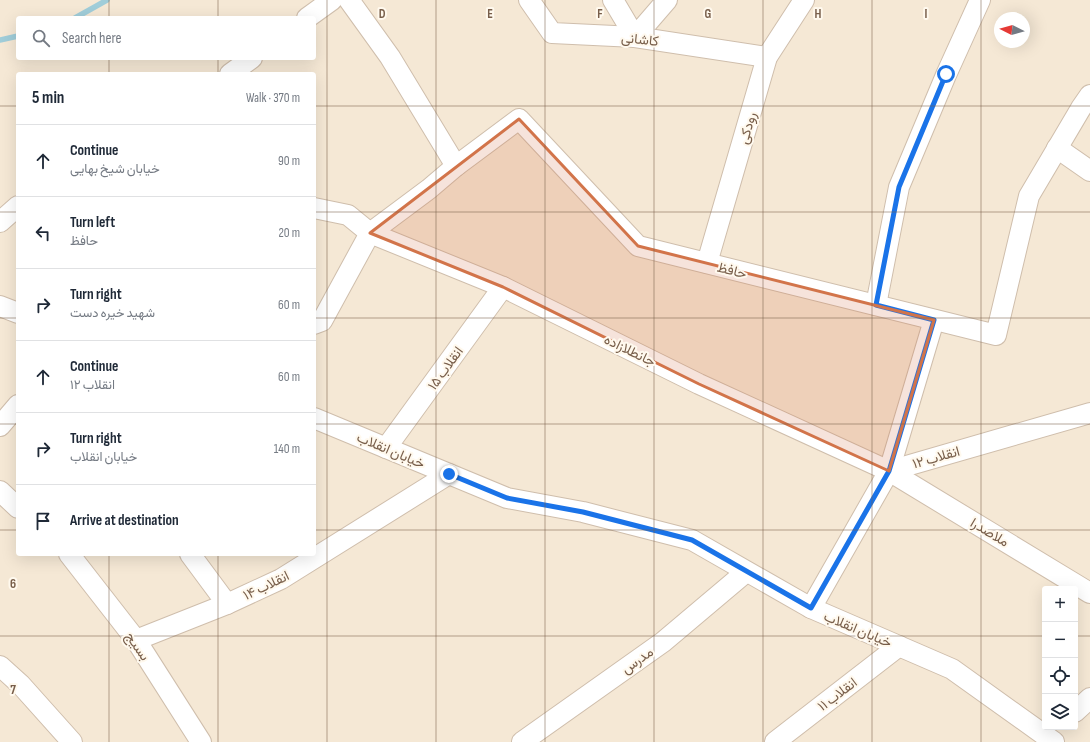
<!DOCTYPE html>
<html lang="en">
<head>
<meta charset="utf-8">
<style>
  body { margin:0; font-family:"Sofia Sans Condensed",Vazirmatn,sans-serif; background:#f6f6f7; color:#1f2937 }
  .controls { position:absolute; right:12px; bottom:12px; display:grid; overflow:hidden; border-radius:4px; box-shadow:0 4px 16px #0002 }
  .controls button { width:36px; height:36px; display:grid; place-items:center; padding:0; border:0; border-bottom:1px solid #e0e1e3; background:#fff; color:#1f2937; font:20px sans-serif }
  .compass { position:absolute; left:994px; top:12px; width:36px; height:36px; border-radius:50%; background:#fff; box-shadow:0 4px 16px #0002; rotate:276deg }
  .stop { position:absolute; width:12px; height:12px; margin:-9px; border:3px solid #1a73e8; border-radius:50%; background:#fff }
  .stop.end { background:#1a73e8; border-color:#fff; box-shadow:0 1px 4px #0008 }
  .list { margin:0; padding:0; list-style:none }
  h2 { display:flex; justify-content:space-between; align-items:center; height:52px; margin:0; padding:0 16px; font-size:17px }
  h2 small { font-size:13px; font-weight:400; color:#747a83 }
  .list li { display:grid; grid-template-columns:26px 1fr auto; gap:12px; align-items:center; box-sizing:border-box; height:72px; padding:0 16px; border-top:1px solid #e0e1e3 }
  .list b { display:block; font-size:15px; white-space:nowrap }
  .list p { margin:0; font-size:13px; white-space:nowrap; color:#747a83 }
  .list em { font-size:13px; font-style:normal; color:#747a83 }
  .icon { flex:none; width:22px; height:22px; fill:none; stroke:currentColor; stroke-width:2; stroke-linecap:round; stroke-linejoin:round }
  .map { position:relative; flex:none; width:1090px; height:742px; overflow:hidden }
  .search { position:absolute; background:#fff; box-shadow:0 4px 16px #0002; left:16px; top:16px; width:300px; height:44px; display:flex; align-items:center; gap:10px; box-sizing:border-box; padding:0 14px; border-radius:4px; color:#747a83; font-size:15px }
  .panel { position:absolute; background:#fff; box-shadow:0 4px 16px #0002; left:16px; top:72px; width:300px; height:484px; border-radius:4px }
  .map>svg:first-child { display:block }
  .residential { fill:#f5e8d5; fill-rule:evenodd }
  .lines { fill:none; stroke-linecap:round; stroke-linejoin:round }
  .stream { stroke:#a0cdd9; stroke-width:5.5 }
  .minor-casing { stroke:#cfbeac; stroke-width:22 }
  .minor { stroke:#fff; stroke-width:20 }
  .route { stroke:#1a73e8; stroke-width:5 }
  .marked { fill:#d2744a; fill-opacity:0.2; stroke:#d2744a; stroke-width:3; stroke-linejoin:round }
  .grid { fill:none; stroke:#785e4a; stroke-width:1; stroke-opacity:0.55 }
  .labels { text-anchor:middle; stroke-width:4; stroke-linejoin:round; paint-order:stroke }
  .street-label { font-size:14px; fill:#785e4a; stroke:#fff9ee }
  .grid-label { font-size:13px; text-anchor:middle; font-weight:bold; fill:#785e4a; stroke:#fff9ee; stroke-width:4; stroke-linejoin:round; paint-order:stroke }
</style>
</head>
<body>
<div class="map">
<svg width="1090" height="742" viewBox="0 0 1090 742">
  <rect width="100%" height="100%" fill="#fdf6e7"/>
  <!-- residential -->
  <path class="residential" d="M0 0H1090V742H0ZM18 18H314V58H18ZM1000 18H1024V42H1000ZM18 74H314V554H18ZM1045 589H1075V727H1045Z"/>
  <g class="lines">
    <!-- stream -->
    <g class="stream">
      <polyline points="75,18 107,0"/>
      <polyline points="0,40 18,36"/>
    </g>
    <!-- minor casing -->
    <g class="minor-casing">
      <g id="minor">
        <polyline points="349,0 390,57 456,166 519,119 638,246 996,335 1029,196 1081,108 1090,95"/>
        <polyline points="529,0 552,33 635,37 767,57"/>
        <polyline points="613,0 635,37 667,0"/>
        <polyline points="307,18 332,0"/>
        <polyline points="230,74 252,58"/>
        <polyline points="1057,148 1090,171"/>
        <polyline points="314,208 348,215 370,233 503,287 699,384 889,471 1090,593"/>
        <polyline points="0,222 18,206"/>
        <polyline points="707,263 767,57 804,0"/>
        <polyline points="876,305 899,187 946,75 980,0"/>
        <polyline points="0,306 18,313"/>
        <polyline points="314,324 322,321 370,233 429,189 456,166"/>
        <polyline points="314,418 507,498 583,512 692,540 811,608 952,669 1054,742"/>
        <polyline points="0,426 18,405"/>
        <polyline points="386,448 503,287"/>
        <polyline points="889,471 934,320"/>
        <polyline points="0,491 18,508"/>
        <polyline points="69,554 136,640 201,742"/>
        <polyline points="190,554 227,604"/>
        <polyline points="811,608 889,471 1090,413"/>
        <polyline points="136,640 227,604 281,579 449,474"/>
        <polyline points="0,666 21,685 72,742"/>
        <polyline points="1075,712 1090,698"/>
        <polyline points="522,742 663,642 746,572"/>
        <polyline points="775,742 899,646"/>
      </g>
    </g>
    <!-- minor -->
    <use href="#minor" class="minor"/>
  </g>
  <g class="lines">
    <!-- route -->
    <polyline class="route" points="449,474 507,498 583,512 692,540 811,608 889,471 934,320 876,305 899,187 946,74"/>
  </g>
  <!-- marked area -->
  <path class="marked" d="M519 119 638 246 934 320 889 471 699 384 503 287 370 233Z"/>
  <!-- grid -->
  <path class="grid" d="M109 0V18M218 0V18M327 0V742M436 0V742M545 0V742M654 0V742M763 0V742M872 0V742M981 0V742M109 58V74M218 58V74M0 106H18M314 106H1090M0 212H18M314 212H1090M0 318H18M314 318H1090M0 424H18M314 424H1090M0 530H18M314 530H1090M109 554V742M218 554V742M0 636H1045M1075 636H1090"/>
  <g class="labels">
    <!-- street labels -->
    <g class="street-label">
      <text transform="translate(640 39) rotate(6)" y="5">کاشانی</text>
      <text transform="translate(747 128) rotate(-74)" y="5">رودکی</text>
      <text transform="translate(732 270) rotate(14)" y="5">حافظ</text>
      <text transform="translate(630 350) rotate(26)" y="5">جانطلازاده</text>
      <text transform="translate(445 368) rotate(-54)" y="5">انقلاب ۱۵</text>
      <text transform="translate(391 450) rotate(23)" y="5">خیابان انقلاب</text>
      <text transform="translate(936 457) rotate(-16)" y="5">انقلاب ۱۲</text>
      <text transform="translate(990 532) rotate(31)" y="5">ملاصدرا</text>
      <text transform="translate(266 585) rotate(-26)" y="5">انقلاب ۱۴</text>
      <text transform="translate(858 629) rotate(23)" y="5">خیابان انقلاب</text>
      <text transform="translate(138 646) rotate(55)" y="5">بسیج</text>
      <text transform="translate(637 660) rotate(-35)" y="5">مدرس</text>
      <text transform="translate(837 694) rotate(-37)" y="5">انقلاب ۱۱</text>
    </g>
  </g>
  <g class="grid-label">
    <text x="382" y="18">D</text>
    <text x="490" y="18">E</text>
    <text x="600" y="18">F</text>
    <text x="708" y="18">G</text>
    <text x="818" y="18">H</text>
    <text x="926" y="18">I</text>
    <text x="13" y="588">6</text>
    <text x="13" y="694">7</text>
  </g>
</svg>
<div class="controls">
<button>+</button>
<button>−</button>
<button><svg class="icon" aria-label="locate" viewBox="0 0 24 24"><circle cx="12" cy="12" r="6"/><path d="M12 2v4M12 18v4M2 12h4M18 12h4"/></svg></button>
<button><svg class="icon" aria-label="layers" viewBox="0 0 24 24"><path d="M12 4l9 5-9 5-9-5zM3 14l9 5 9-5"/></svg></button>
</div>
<svg class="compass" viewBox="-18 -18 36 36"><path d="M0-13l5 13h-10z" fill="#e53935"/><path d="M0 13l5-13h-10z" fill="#747a83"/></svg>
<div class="stop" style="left:946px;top:74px"></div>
<div class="stop end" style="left:449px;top:474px"></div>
<div class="search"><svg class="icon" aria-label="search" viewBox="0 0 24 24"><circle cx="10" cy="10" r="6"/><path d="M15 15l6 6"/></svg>Search here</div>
<section class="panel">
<h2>5 min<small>Walk · 370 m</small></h2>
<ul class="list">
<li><svg class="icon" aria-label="ahead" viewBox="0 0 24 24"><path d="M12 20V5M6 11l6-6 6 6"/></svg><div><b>Continue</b><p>خیابان شیخ بهایی</p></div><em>90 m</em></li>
<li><svg class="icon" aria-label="left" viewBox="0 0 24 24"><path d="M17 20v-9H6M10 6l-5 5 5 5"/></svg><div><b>Turn left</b><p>حافظ</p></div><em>20 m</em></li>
<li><svg class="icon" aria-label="right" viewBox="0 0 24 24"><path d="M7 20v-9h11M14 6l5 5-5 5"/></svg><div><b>Turn right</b><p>شهید خیره دست</p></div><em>60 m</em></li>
<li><svg class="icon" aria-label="ahead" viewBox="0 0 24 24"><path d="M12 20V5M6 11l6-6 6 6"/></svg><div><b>Continue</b><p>انقلاب ۱۲</p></div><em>60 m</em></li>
<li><svg class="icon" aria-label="right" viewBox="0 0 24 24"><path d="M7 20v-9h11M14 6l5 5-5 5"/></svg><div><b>Turn right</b><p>خیابان انقلاب</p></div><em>140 m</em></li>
<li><svg class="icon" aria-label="arrive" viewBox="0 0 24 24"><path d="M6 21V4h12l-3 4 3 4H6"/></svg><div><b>Arrive at destination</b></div></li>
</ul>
</section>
</div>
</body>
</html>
